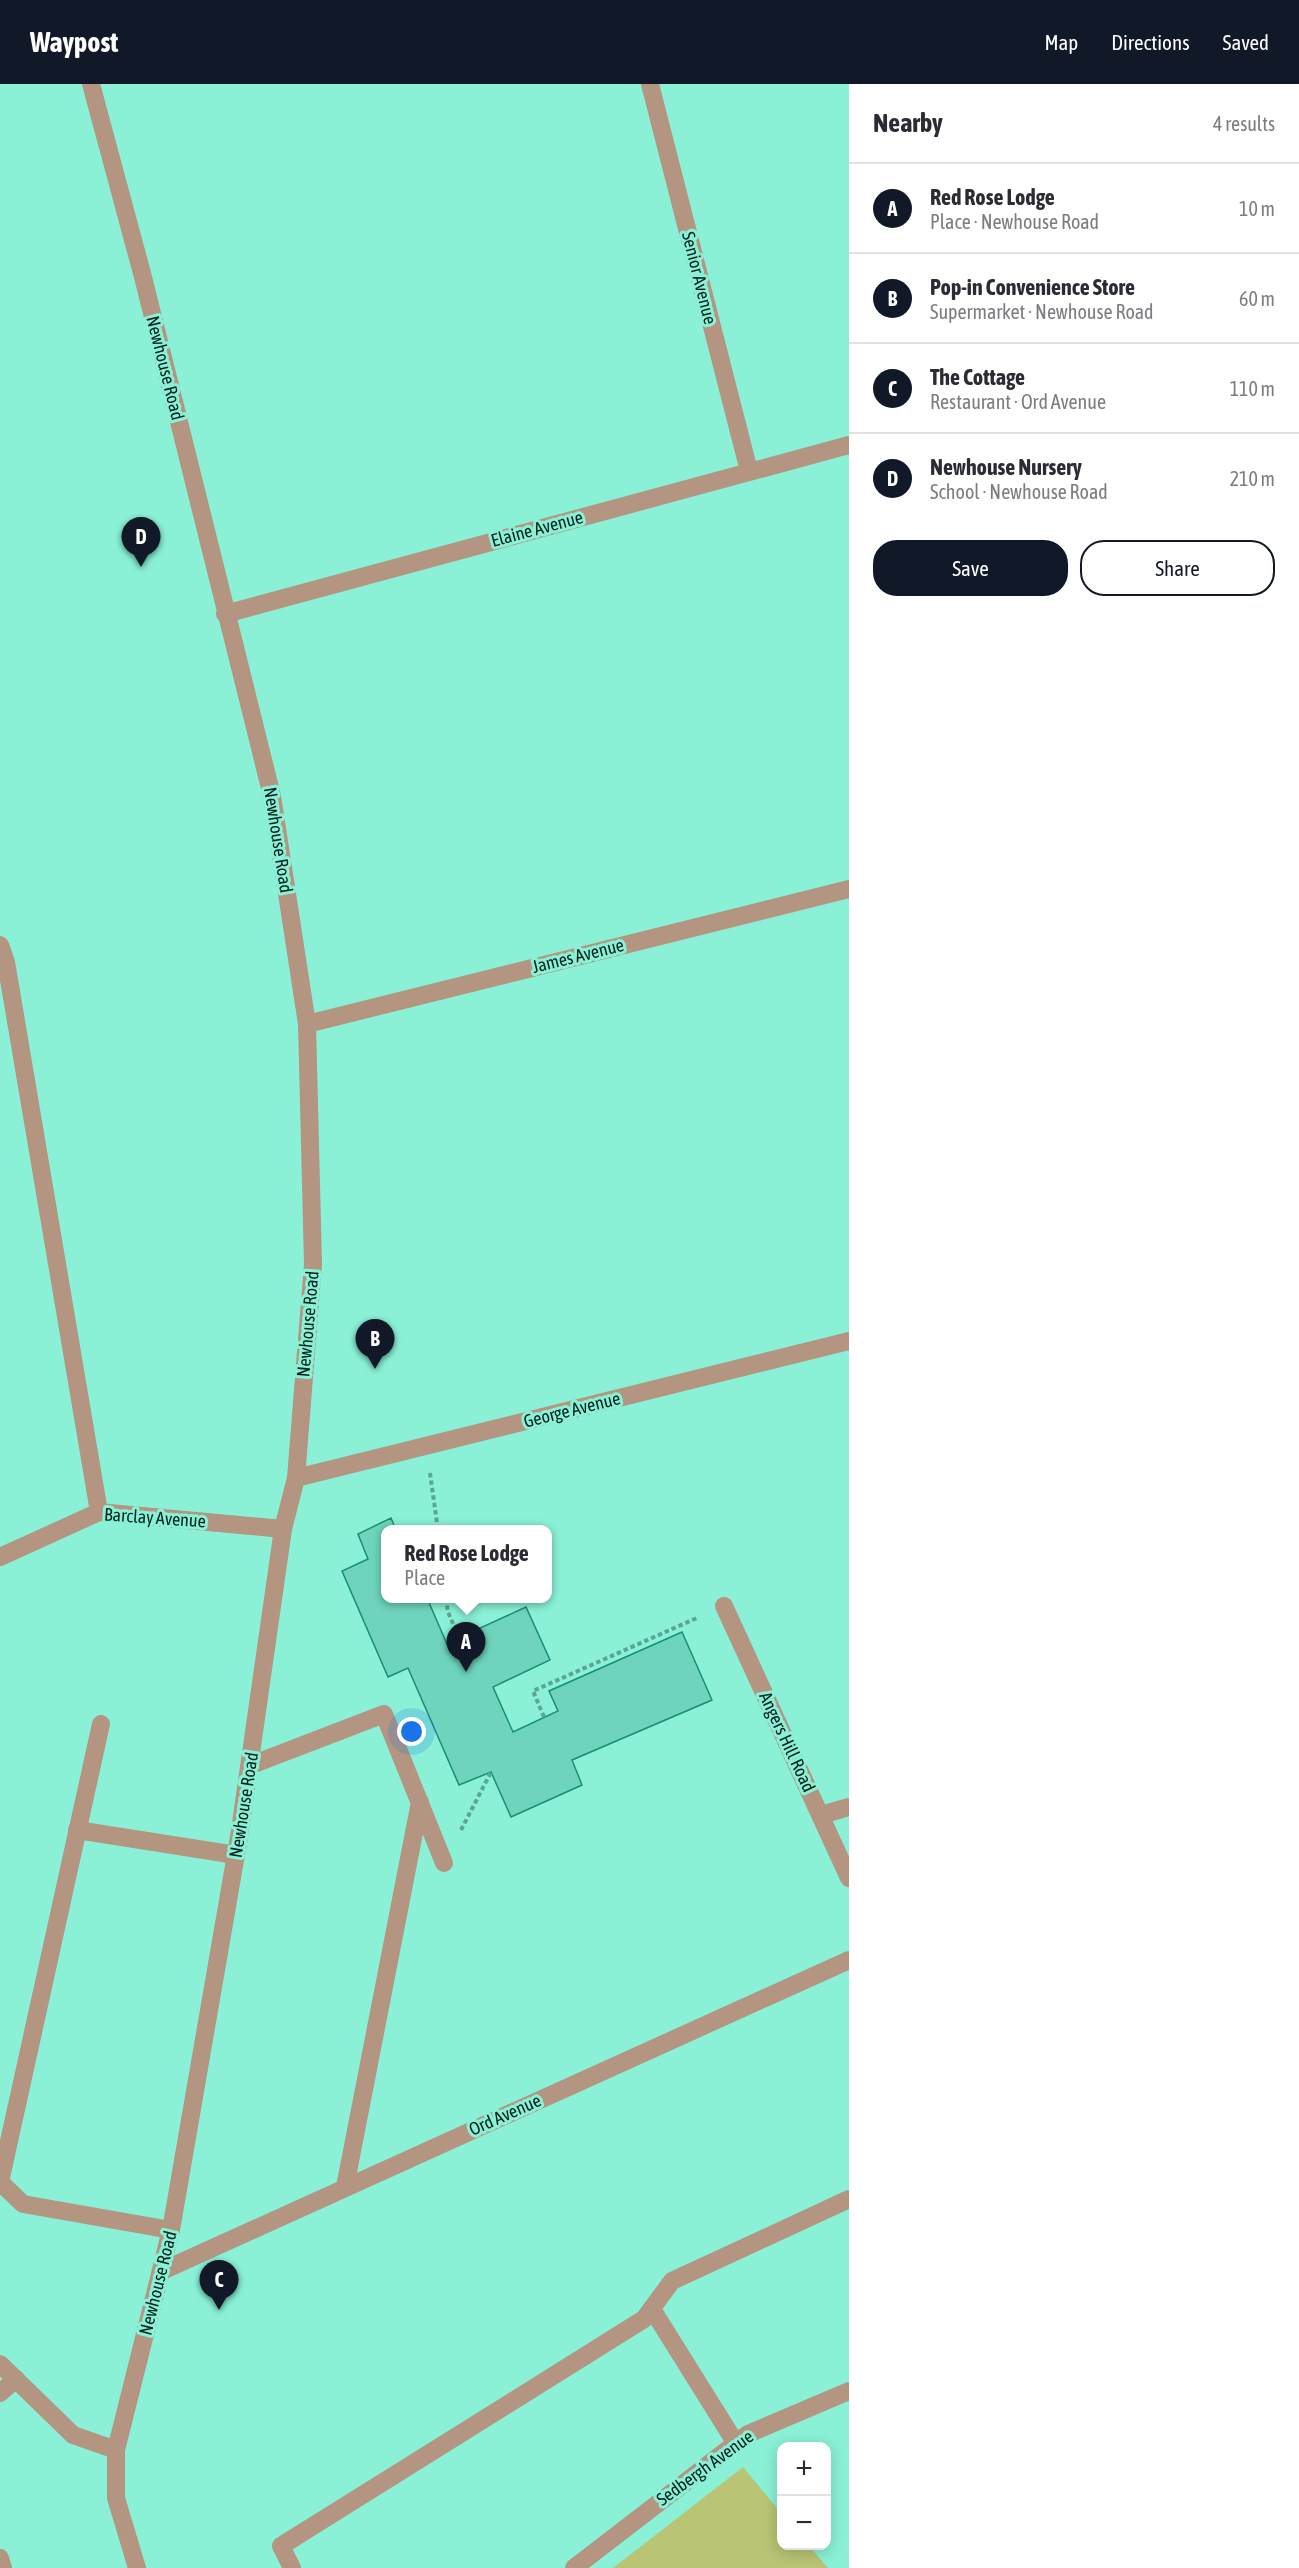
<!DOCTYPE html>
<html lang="en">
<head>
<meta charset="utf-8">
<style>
  body { margin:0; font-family:"Asap Condensed",sans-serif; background:#f7f7f7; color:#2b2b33 }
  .controls { position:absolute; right:18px; bottom:18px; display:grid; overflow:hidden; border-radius:12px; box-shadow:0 3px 15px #0003 }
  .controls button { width:54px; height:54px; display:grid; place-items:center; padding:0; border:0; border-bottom:2px solid #e1e1e2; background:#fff; color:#2b2b33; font:30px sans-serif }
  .you { position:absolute; left:412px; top:1648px; width:21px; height:21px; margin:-15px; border:4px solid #fff; border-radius:50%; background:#1a73e8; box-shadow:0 0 0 9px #1a73e833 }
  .badge { display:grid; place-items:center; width:39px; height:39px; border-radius:50%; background:#111827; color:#fff; font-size:20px; font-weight:700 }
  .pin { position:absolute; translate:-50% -50px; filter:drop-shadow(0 2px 3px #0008) }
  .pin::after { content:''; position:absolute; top:32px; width:21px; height:18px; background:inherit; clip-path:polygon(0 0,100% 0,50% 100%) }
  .popup { position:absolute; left:381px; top:1441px; width:171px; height:78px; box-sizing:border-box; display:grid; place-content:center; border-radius:12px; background:#fff; filter:drop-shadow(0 2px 4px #0005); font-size:20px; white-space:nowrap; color:#7c7c81 }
  .popup b { font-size:22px; color:#2b2b33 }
  .popup::after { content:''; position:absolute; left:50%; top:100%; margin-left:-12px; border:12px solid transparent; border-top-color:#fff }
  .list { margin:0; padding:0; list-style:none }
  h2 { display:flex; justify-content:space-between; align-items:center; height:78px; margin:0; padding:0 24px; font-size:26px }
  h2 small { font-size:20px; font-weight:400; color:#7c7c81 }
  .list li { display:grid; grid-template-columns:39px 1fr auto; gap:18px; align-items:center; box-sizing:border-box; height:90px; padding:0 24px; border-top:2px solid #e1e1e2 }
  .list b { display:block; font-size:22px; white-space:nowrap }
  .list p { margin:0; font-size:20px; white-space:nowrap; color:#7c7c81 }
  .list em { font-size:20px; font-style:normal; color:#7c7c81 }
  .actions { display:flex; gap:12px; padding:18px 24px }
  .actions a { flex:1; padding:14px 0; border:2px solid #111827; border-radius:24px; text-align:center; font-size:21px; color:#111827 }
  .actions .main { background:#111827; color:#fff }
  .map { position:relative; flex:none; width:849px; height:2484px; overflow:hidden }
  header { display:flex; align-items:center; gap:36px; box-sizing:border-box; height:84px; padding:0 30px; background:#111827; color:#fff }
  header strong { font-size:28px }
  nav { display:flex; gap:33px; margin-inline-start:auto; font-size:21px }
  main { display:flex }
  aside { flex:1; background:#fff }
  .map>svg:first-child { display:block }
  .grass { fill:#b9c474 }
  .building { fill:#6ed4bb; stroke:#178e77; stroke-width:1.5 }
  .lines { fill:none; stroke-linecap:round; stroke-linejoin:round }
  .path { stroke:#58a693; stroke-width:4; stroke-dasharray:4.5 3; stroke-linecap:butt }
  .service { stroke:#b49581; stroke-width:18 }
  .minor { stroke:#b49581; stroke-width:18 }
  .labels { text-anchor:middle; stroke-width:6; stroke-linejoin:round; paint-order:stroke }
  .street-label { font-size:18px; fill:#01221b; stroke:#8af1d7 }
</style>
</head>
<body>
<header>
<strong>Waypost</strong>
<nav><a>Map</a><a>Directions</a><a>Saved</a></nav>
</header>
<main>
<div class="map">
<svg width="849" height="2484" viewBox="0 0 849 2484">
  <rect width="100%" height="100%" fill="#8af1d7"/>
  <!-- grass -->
  <polygon class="grass" points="743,2383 781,2429 782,2462 809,2462 828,2484 613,2484"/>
  <!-- building -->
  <polygon class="building" points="391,1434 396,1446 385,1446 385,1514 427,1514 450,1567 471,1557 467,1550 526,1523 550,1576 493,1603 513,1648 558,1627 549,1607 682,1548 712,1616 572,1676 582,1701 511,1733 491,1688 459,1701 408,1584 388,1593 342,1487 368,1475 358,1450"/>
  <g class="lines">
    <!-- path -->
    <g class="path">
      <polyline points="430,1389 438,1446"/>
      <polyline points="446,1514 448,1528 462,1561"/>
      <polyline points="544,1633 533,1607 699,1533"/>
      <polyline points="461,1746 491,1688"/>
    </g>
    <!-- service -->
    <g class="service">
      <polyline points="0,861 6,878 99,1428"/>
      <polyline points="251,1681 384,1630 444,1779"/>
      <polyline points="77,1746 236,1771"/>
      <polyline points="0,2098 101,1640"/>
      <polyline points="0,2098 23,2120 171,2146"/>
      <polyline points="345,2103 420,1718"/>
      <polyline points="652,2225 735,2358"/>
      <polyline points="0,2474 3,2484"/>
      <polyline points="292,2484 281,2462 644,2235 672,2197 849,2115"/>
    </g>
    <!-- minor -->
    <g class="minor">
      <polyline points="91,0 143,193 272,712 307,940 313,1180 296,1394 283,1445 239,1753 171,2146 116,2366 116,2414 137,2484"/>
      <polyline points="650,0 749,387"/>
      <polyline points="225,530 849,361"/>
      <polyline points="307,940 849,805"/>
      <polyline points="296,1394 849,1257"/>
      <polyline points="0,1473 99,1428 283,1445"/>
      <polyline points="724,1522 849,1794"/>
      <polyline points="821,1731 849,1723"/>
      <polyline points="162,2187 849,1876"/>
      <polyline points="0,2280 73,2351 116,2366"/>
      <polyline points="0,2309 16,2295"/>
      <polyline points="574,2484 748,2350 849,2307"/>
    </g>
  </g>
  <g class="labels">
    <!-- street labels -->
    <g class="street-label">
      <text transform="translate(699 194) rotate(76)" y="6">Senior Avenue</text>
      <text transform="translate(165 284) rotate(76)" y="6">Newhouse Road</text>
      <text transform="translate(537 445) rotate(-15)" y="6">Elaine Avenue</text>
      <text transform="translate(278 756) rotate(81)" y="6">Newhouse Road</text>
      <text transform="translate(578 872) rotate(-14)" y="6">James Avenue</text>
      <text transform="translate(308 1240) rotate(-85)" y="6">Newhouse Road</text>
      <text transform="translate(572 1326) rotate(-14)" y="6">George Avenue</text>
      <text transform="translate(155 1434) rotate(4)" y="6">Barclay Avenue</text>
      <text transform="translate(787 1658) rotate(65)" y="6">Angers Hill Road</text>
      <text transform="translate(244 1721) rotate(-81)" y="6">Newhouse Road</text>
      <text transform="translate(505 2031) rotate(-24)" y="6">Ord Avenue</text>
      <text transform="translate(158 2199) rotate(-76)" y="6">Newhouse Road</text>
      <text transform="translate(705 2384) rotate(-36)" y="6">Sedbergh Avenue</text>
    </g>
  </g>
</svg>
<div class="controls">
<button>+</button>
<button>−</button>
</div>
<div class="you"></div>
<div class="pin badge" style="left:466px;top:1588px">A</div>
<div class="popup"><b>Red Rose Lodge</b>Place</div>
<div class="pin badge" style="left:375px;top:1285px">B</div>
<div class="pin badge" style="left:219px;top:2226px">C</div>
<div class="pin badge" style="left:141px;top:483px">D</div>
</div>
<aside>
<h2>Nearby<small>4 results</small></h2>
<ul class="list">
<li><span class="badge">A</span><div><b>Red Rose Lodge</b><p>Place · Newhouse Road</p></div><em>10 m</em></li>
<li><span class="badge">B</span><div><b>Pop-in Convenience Store</b><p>Supermarket · Newhouse Road</p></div><em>60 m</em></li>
<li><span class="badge">C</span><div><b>The Cottage</b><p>Restaurant · Ord Avenue</p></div><em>110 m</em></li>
<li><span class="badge">D</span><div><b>Newhouse Nursery</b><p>School · Newhouse Road</p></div><em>210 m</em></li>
</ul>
<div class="actions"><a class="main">Save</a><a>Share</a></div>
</aside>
</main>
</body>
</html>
